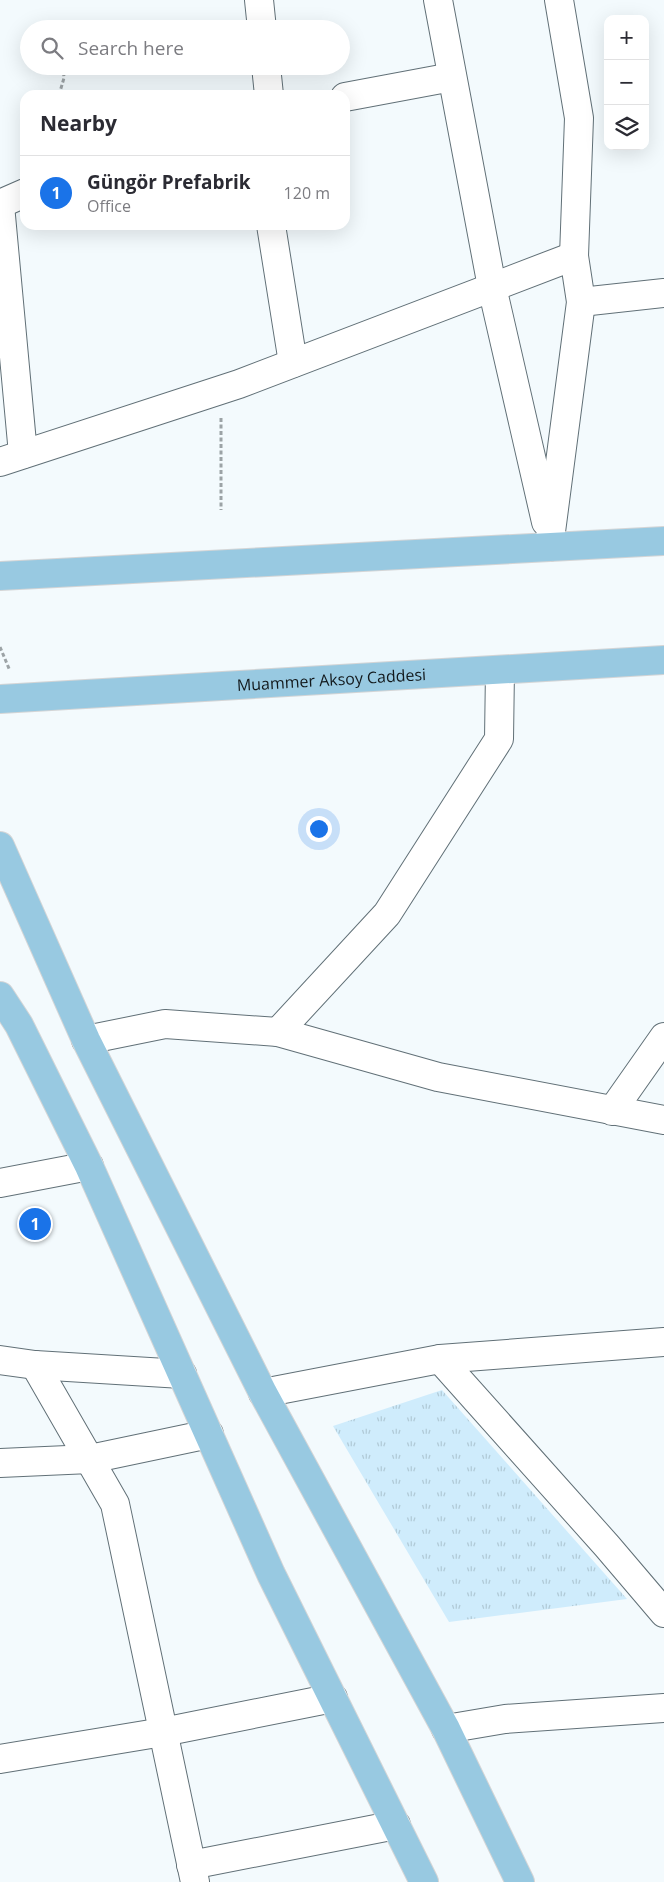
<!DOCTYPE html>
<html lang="en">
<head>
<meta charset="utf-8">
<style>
  body { margin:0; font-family:"Open Sans",sans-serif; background:#f2f2f3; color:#2b2b33 }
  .controls { position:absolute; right:15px; top:15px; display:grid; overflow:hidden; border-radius:10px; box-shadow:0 5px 20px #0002 }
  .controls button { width:45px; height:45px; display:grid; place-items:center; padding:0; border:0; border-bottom:1px solid #e1e1e2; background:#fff; color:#2b2b33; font:25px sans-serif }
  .you { position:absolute; left:318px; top:828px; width:18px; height:18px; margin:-12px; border:4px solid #fff; border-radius:50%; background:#1a73e8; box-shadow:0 0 0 8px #1a73e833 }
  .badge { display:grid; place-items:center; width:32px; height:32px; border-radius:50%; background:#1a73e8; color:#fff; font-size:16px; font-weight:700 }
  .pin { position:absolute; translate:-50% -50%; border:2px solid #fff; box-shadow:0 1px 5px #0006 }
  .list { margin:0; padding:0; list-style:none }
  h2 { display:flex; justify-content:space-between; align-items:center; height:65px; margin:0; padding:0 20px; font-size:21px }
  h2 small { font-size:16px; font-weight:400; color:#7c7c81 }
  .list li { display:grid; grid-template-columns:32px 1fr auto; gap:15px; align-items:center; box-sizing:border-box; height:75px; padding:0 20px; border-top:1px solid #e1e1e2 }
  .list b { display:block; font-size:19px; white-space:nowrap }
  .list p { margin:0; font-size:16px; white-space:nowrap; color:#7c7c81 }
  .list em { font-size:16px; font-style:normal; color:#7c7c81 }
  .icon { flex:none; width:28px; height:28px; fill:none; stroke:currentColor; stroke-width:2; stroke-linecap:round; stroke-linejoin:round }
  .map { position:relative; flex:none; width:664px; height:1882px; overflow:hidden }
  .search { position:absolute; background:#fff; box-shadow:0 5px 20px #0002; left:20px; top:20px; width:330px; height:55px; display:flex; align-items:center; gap:12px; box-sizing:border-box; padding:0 18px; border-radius:28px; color:#7c7c81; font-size:19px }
  .panel { position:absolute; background:#fff; box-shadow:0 5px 20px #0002; left:20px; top:90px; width:330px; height:140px; border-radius:15px }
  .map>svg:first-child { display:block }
  .grass { fill:url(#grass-tufts) }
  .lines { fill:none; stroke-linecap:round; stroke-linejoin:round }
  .minor-casing { stroke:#617077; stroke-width:30 }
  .major-casing { stroke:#d4d5d6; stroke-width:30 }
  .path { stroke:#9ca3a6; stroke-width:3; stroke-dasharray:4 2.5; stroke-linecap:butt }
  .minor { stroke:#fff; stroke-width:28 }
  .major { stroke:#98c9e1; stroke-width:28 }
  .labels { text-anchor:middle; stroke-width:4.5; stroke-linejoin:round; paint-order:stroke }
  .street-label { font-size:16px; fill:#12181b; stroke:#fff }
</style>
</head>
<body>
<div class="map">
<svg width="664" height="1882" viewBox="0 0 664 1882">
  <defs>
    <pattern id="grass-tufts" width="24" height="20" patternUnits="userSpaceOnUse" patternTransform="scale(1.25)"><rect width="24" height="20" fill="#cfecfc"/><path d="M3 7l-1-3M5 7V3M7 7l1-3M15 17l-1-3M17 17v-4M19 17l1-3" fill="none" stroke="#b1cad7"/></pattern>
  </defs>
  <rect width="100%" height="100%" fill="#f3fafd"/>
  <!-- grass -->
  <polygon class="grass" points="442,1390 627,1599 449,1622 333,1426"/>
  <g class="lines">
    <!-- minor casing -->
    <g class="minor-casing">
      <g id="minor">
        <polyline points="259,0 262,29"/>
        <polyline points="438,0 492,287 546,522"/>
        <polyline points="559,0 579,118 574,256"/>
        <polyline points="266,66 269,95"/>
        <polyline points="345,97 452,77"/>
        <polyline points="0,204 25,193"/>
        <polyline points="0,205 23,454"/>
        <polyline points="271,225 293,363"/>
        <polyline points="581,302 664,293"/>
        <polyline points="0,462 239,384 574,256 581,302 549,547"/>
        <polyline points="278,1032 387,914 499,739 500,670"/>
        <polyline points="86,1040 165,1024 278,1032 438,1077 664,1120"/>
        <polyline points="612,1111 664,1037"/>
        <polyline points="0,1183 89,1166"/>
        <polyline points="440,1359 607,1546 664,1613"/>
        <polyline points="0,1360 35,1365 182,1374"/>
        <polyline points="35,1365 115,1504 195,1882"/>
        <polyline points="263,1393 440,1359 664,1342"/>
        <polyline points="0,1463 90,1459 209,1434"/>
        <polyline points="446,1729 505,1719 664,1708"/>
        <polyline points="0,1759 163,1732 333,1698"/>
        <polyline points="191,1865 396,1825"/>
      </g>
    </g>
    <!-- major casing -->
    <g class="major-casing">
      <g id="major">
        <polyline points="0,576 664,541"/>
        <path id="s1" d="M0 699 664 660"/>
        <polyline points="0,846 86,1040 263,1393 446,1729 520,1882"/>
        <polyline points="0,996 19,1025 89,1166 271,1574 424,1882"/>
      </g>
    </g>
    <!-- path -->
    <g class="path">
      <polyline points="57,22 58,29"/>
      <polyline points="59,95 64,78 63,66"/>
      <polyline points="221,418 221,510"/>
      <polyline points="0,647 10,671"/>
    </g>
    <!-- minor -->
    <use href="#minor" class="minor"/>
    <!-- major -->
    <use href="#major" class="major"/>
  </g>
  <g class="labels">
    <!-- street labels -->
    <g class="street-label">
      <text dy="6" stroke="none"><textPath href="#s1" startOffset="332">Muammer Aksoy Caddesi</textPath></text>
    </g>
  </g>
</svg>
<div class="controls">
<button>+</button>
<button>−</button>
<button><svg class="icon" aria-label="layers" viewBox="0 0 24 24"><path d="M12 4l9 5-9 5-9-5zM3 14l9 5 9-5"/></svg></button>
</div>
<div class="you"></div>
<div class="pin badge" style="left:35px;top:1224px">1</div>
<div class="search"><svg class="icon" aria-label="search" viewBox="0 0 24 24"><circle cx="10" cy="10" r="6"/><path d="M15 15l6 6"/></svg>Search here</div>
<section class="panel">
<h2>Nearby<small></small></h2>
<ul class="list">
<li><span class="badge">1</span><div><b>Güngör Prefabrik</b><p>Office</p></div><em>120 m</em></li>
</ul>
</section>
</div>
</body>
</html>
